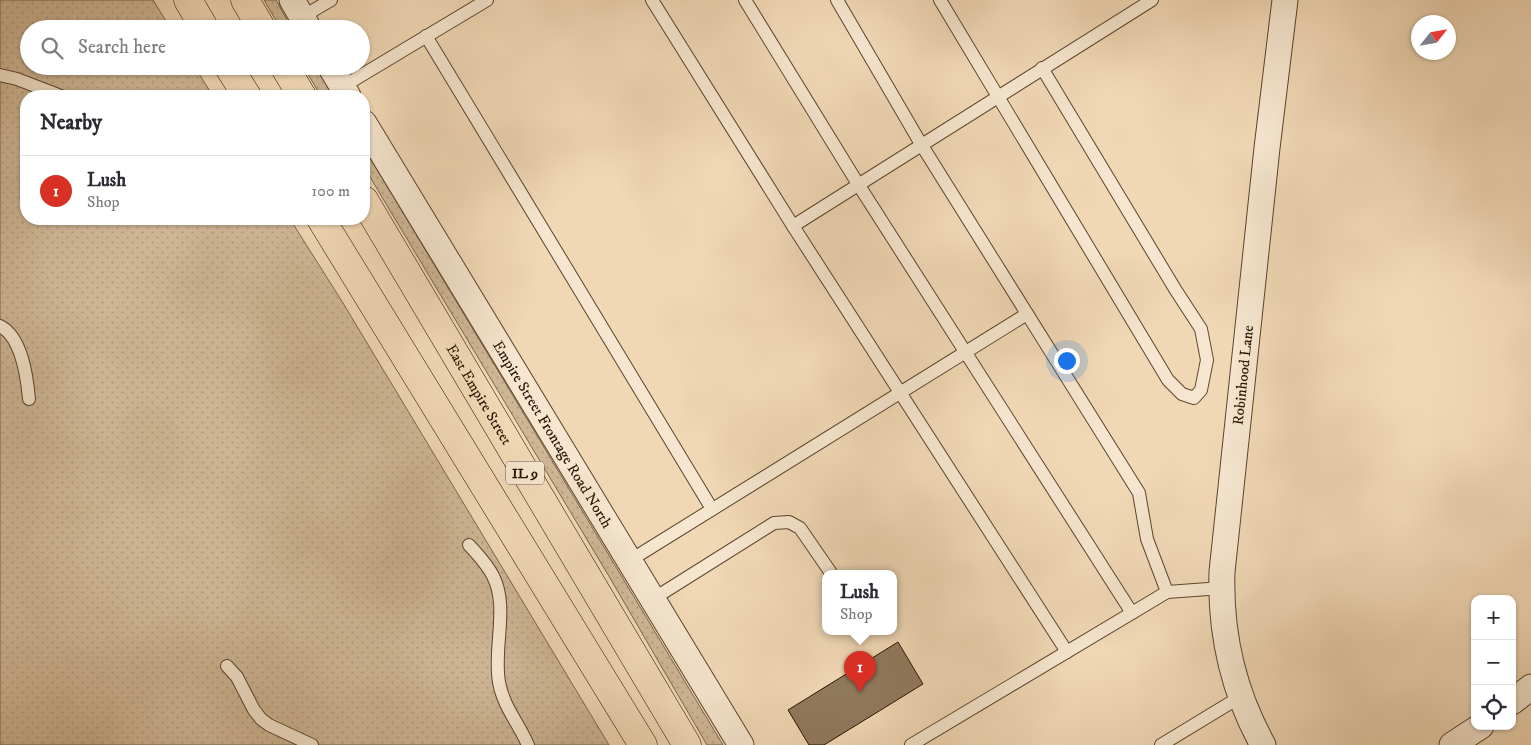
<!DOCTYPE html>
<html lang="en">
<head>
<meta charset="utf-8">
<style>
  body { margin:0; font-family:"IM FELL DW Pica",serif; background:#f7f7f7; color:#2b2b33 }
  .controls { position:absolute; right:15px; bottom:15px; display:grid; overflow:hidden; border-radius:10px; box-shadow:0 1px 4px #0004 }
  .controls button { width:45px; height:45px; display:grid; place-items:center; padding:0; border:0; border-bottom:1px solid #e1e1e2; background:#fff; color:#2b2b33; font:25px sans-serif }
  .compass { position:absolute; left:1411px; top:15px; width:45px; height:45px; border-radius:50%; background:#fff; box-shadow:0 1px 4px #0004; rotate:59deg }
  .you { position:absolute; left:1066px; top:360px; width:18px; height:18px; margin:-12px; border:4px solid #fff; border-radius:50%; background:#1a73e8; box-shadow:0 0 0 8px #1a73e833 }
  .badge { display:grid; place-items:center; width:32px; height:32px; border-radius:50%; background:#d93025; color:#fff; font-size:16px; font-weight:700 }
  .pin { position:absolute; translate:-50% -41px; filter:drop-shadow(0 1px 2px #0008) }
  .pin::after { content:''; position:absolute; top:26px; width:18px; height:15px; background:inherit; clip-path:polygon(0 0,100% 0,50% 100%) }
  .popup { position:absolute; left:822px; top:570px; width:75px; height:65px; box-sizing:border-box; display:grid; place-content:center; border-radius:10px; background:#fff; filter:drop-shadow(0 1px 4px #0005); font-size:16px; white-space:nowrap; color:#7c7c81 }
  .popup b { font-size:19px; color:#2b2b33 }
  .popup::after { content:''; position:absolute; left:50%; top:100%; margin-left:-10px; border:10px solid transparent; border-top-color:#fff }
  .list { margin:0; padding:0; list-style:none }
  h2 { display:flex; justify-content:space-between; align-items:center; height:65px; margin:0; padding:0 20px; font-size:21px }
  h2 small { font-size:16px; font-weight:400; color:#7c7c81 }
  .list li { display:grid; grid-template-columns:32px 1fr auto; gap:15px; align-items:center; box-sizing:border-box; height:70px; padding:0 20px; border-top:1px solid #e1e1e2 }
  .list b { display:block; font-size:19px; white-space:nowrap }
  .list p { margin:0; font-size:16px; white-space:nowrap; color:#7c7c81 }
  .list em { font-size:16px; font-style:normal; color:#7c7c81 }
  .icon { flex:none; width:28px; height:28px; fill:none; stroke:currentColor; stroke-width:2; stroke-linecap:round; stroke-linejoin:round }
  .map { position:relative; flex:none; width:1531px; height:745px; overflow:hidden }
  .search { position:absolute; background:#fff; box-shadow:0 1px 4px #0004; left:20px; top:20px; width:350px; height:55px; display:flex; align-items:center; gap:12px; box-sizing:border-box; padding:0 18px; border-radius:28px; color:#7c7c81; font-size:19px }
  .panel { position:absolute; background:#fff; box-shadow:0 1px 4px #0004; left:20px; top:90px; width:350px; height:135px; border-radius:20px }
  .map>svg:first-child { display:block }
  .grass { fill:url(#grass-dots); stroke:#7c654b }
  .building { fill:#91795e; stroke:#291300 }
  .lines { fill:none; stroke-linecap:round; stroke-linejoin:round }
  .lane-casing { stroke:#5b442d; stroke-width:14 }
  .street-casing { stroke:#5b442d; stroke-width:27 }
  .primary-casing { stroke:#291300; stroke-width:29 }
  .lane { stroke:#f6e6cf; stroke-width:12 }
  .street { stroke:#f6e6cf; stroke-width:25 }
  .primary { stroke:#f1d8b5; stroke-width:28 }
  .labels { text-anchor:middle; stroke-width:4; stroke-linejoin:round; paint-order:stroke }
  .shield { fill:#f6e6cf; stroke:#66523e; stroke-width:1 }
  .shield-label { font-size:14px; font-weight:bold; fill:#291300 }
  .street-label { font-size:15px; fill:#291300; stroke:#f6e6cf }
</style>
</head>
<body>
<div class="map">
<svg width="1531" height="745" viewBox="0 0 1531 745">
  <defs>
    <pattern id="grass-dots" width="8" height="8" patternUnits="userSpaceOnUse" patternTransform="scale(1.25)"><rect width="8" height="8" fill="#cfb796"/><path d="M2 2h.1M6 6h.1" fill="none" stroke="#b29c80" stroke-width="1.8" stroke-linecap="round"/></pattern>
  </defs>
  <rect width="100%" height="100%" fill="#f1d8b5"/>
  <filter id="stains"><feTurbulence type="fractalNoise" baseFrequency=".004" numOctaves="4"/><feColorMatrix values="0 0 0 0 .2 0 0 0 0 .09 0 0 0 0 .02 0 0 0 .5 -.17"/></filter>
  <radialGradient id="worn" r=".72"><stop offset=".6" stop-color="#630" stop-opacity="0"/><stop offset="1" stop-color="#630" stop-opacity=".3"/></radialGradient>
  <!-- grass -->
  <g class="grass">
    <polygon points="0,0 153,0 171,29 29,29 29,66 194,66 213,96 26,96 26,219 290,219 343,303 609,745 0,745"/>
    <polygon points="264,0 276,0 292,29 281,29"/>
    <polygon points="303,66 315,66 333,96 321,96"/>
    <polygon points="364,148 723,745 707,745 610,578 364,167"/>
  </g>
  <!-- building -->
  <polygon class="building" points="898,642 923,684 824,745 809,745 788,710"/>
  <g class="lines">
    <!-- lane casing -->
    <g class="lane-casing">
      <g id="lane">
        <polyline points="652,0 793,226 1067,652"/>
        <polyline points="745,0 858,184 1132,613"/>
        <polyline points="837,0 921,144 1139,493 1147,539 1167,592"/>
        <polyline points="940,0 1168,380 1182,394 1194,398 1201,390 1207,360 1201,329 1175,289 1042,68"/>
        <polyline points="302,17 331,0"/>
        <polyline points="426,36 712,509"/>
        <polyline points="0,75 17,79 61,96"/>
        <polyline points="342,87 487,0"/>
        <polyline points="793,226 1152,0"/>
        <path d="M0 326C22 337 27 377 29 399"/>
        <path d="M469 545C478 555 487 564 493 576 509 607 493 648 499 682 503 706 519 724 528 745"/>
        <polyline points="629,561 1027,314"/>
        <polyline points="653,599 774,523 789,522 800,528 831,573"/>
        <polyline points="227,666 237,677 254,710 261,719 269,725 312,745"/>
        <polyline points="911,745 1167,592 1222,588"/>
        <polyline points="1161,745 1240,697"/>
      </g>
    </g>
    <!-- street casing -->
    <g class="street-casing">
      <g id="street">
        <polyline points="292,0 309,29"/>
        <polyline points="330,66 348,96"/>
        <path id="s1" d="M364 123 741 745"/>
        <polyline points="1512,702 1531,687"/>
        <path id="s2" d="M1263 745C1233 691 1220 633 1222 572L1267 148 1285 0"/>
        <polyline points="1452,745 1481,726"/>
      </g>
    </g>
    <!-- primary casing -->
    <g class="primary-casing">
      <g id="primary">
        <polyline points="188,0 205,29"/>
        <polyline points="245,0 262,29"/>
        <polyline points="228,66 247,96"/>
        <polyline points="284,66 302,96"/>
        <path id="s3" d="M364 200 687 745"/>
        <polyline points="321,219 643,745"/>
      </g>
    </g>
    <!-- lane -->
    <use href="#lane" class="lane"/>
    <!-- street -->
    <use href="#street" class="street"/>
    <!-- primary -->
    <use href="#primary" class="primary"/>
  </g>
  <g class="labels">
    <!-- shield labels -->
    <rect class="shield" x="506" y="461.5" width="38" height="23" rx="4"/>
    <g class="shield-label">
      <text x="525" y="478">IL 9</text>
    </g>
    <!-- street labels -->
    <g class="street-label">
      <text dy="5" stroke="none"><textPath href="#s2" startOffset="378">Robinhood Lane</textPath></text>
      <text dy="5" stroke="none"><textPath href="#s3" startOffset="226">East Empire Street</textPath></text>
      <text dy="5" stroke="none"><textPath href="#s1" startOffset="364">Empire Street Frontage Road North</textPath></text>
    </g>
  </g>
  <rect width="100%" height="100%" filter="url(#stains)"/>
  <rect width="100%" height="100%" fill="url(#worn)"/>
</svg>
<div class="controls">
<button>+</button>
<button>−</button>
<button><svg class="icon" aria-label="locate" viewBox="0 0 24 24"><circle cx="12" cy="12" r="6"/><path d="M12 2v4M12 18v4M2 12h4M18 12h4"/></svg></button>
</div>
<svg class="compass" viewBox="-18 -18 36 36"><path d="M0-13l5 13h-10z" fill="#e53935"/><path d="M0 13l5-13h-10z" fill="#7c7c81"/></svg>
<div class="you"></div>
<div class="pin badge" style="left:860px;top:692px">1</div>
<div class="popup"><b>Lush</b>Shop</div>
<div class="search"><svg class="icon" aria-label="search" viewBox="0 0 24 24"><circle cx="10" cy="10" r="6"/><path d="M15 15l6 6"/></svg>Search here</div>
<section class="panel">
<h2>Nearby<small></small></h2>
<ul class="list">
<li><span class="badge">1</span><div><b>Lush</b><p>Shop</p></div><em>100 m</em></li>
</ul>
</section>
</div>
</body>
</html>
